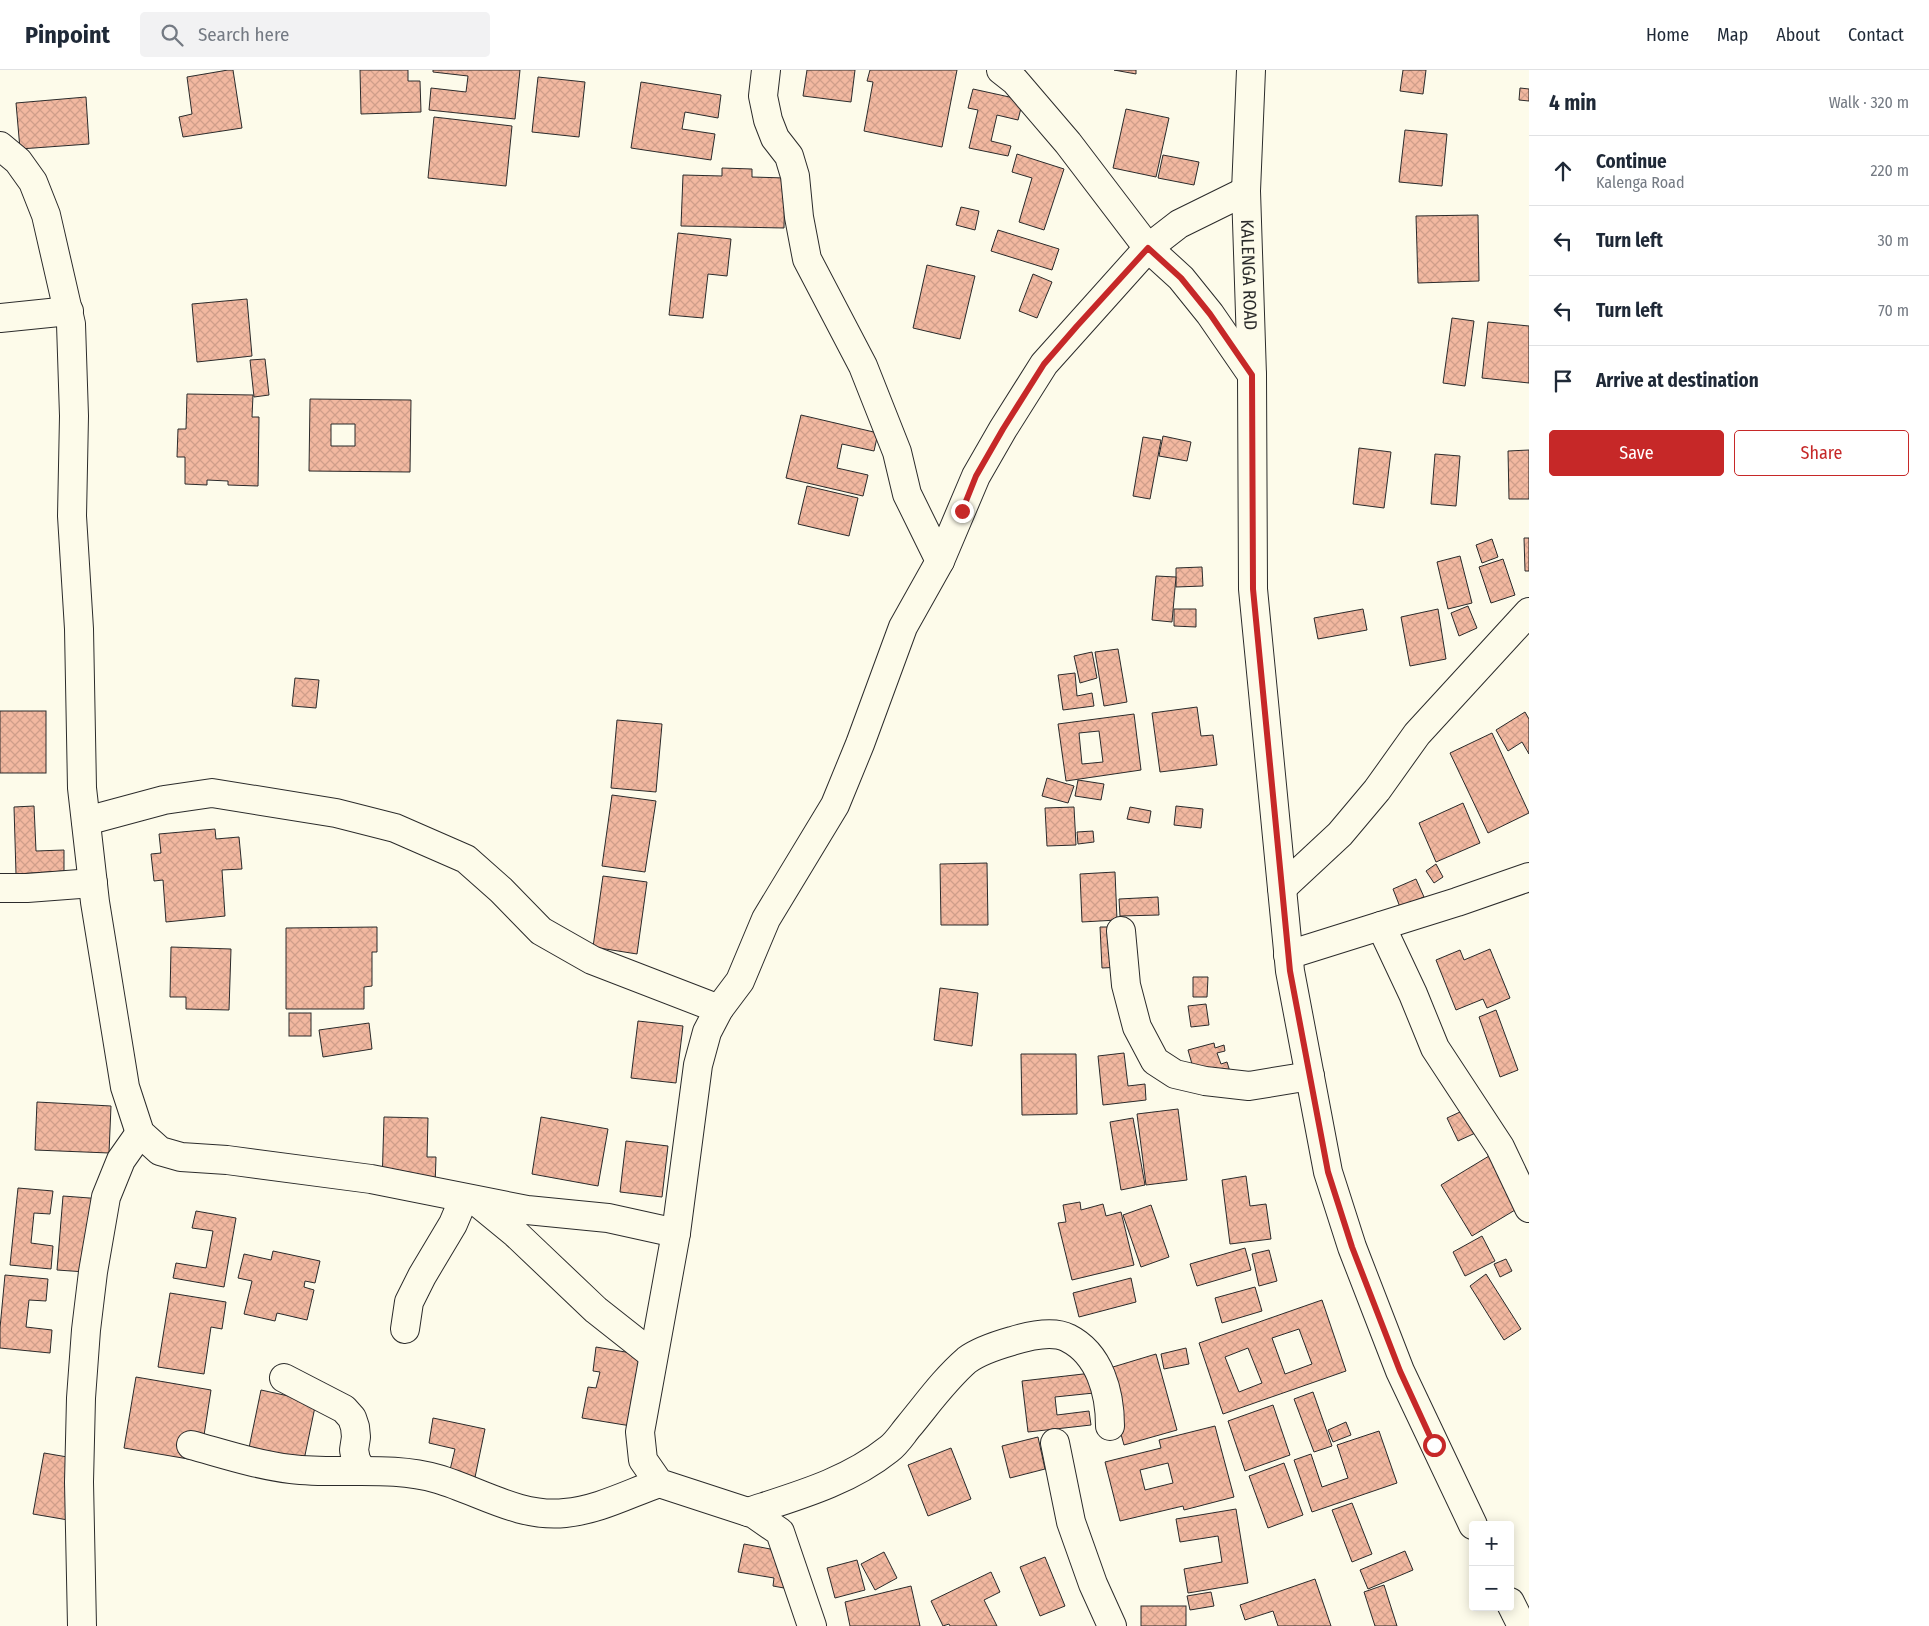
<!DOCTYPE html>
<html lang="en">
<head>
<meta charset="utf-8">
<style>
  body { margin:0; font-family:"Fira Sans Condensed",sans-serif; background:#f2f2f3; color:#1f2937 }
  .controls { position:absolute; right:15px; bottom:15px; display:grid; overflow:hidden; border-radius:5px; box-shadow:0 2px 12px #0003 }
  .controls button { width:45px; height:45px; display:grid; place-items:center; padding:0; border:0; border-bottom:1px solid #e0e1e3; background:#fff; color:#1f2937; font:25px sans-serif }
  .stop { position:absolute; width:15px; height:15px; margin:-11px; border:4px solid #c62828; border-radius:50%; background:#fff }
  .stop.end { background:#c62828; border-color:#fff; box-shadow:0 1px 5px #0008 }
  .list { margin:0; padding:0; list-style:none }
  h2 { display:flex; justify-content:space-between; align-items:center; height:65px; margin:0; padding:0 20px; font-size:21px }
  h2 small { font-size:16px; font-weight:400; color:#747a83 }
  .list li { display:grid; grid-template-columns:32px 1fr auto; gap:15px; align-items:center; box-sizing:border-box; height:70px; padding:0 20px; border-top:1px solid #e0e1e3 }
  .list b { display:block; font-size:19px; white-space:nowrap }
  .list p { margin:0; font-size:16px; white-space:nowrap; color:#747a83 }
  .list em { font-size:16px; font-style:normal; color:#747a83 }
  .actions { display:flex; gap:10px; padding:15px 20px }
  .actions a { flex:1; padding:11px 0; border:1px solid #c62828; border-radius:5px; text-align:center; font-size:18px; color:#c62828 }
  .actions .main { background:#c62828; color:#fff }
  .icon { flex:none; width:28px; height:28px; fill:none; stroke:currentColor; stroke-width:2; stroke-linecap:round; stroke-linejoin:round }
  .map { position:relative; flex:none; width:1529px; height:1556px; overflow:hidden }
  header { display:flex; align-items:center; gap:30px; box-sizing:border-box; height:70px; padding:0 25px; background:#fff; border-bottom:1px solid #e0e1e3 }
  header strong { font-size:24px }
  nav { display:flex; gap:28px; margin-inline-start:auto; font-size:18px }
  .search { width:350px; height:45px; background:#f2f2f3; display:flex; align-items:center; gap:12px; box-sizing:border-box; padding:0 18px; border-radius:5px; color:#747a83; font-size:19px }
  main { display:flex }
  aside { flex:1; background:#fff }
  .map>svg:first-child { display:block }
  .building { fill:url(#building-cross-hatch); stroke:#2b2b2b; fill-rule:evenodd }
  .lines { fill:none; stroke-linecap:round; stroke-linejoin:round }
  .minor-casing { stroke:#2b2b2b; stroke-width:30 }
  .secondary-casing { stroke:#2b2b2b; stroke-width:30 }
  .minor { stroke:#fdfbea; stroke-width:28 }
  .secondary { stroke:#fdfbea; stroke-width:28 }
  .route { stroke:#c62828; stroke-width:6 }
  .labels { text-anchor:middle; stroke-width:4; stroke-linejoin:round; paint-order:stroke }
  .street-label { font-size:18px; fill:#2b2b2b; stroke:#fdfbea }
</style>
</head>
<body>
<header>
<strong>Pinpoint</strong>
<div class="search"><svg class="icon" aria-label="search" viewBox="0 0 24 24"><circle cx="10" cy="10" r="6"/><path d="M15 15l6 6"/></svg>Search here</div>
<nav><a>Home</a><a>Map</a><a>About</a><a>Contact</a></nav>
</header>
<main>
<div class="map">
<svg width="1529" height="1556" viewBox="0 0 1529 1556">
  <defs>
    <pattern id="building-cross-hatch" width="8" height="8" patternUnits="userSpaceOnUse" patternTransform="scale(1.25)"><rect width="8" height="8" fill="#f2b8a0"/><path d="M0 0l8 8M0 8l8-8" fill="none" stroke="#d09e8a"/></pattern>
  </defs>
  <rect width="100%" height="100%" fill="#fdfbea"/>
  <!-- building -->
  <g class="building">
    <polygon points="228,0 233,0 242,58 183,67 179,47 192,44 187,7"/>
    <polygon points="360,0 408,0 408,11 420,11 421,42 361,44"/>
    <polygon points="433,0 520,0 515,49 429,40 431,18 466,22 468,6 433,2"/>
    <polygon points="807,0 855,0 851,32 803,26"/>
    <polygon points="870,0 957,0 942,77 864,61 873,12 867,11"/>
    <polygon points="1114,0 1136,0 1136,4"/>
    <polygon points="1403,0 1426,0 1423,24 1400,21"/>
    <polygon points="538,7 585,12 579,67 532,62"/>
    <polygon points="641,12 721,25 718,48 685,42 682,59 715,64 711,90 631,78"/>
    <polygon points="1520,18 1529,19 1529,31 1519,30"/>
    <polygon points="973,19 1023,30 1018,50 997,45 991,71 1011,76 1008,86 969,78 978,40 968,38"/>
    <polygon points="86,27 89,74 20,79 16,33"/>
    <polygon points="1126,39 1169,48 1156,107 1113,98"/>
    <polygon points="434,47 512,56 506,116 428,108"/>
    <polygon points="1405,60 1447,64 1442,116 1399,112"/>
    <polygon points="1017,84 1064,99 1044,160 1019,152 1032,108 1012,102"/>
    <polygon points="1163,85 1199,92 1194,115 1158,108"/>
    <polygon points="722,98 752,99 752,107 785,108 784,158 681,156 683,105 722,106"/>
    <polygon points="961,137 979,141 975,160 956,155"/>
    <polygon points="1478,145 1479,211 1418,213 1416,146"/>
    <polygon points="998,160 1059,179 1052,200 991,181"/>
    <polygon points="678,163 731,169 727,206 708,204 703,248 669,245"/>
    <polygon points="927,195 975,206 960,269 913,258"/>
    <polygon points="1033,204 1052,212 1037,248 1019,241"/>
    <polygon points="247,229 252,286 197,292 192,234"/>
    <polygon points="1452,248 1474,251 1465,316 1443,313"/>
    <polygon points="1488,252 1529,256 1529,313 1482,308"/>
    <polygon points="265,289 269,325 254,327 250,290"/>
    <polygon points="187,324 253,325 252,347 259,347 258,416 228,415 228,411 207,410 207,415 185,414 185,387 177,387 178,359 186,359"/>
    <path d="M310 329 411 330 410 402 309 401ZM331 354H355V376H331Z"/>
    <polygon points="801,345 878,363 874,381 842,374 837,398 868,405 863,426 786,408"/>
    <polygon points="1163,366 1191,372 1187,391 1159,386"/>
    <polygon points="1143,367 1161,370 1150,429 1133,426"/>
    <polygon points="1359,378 1391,382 1384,438 1353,434"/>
    <polygon points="1529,380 1529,429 1509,429 1508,381"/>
    <polygon points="1435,384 1460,386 1456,436 1431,434"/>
    <polygon points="807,416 858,428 849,466 798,454"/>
    <polygon points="1524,468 1529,468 1529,501 1525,501"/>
    <polygon points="1492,469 1498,487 1482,493 1476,475"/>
    <polygon points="1460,486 1472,533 1448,539 1437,492"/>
    <polygon points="1503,489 1515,525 1491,533 1479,497"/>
    <polygon points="1202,497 1203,516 1176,517 1176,498"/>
    <polygon points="1156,506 1176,507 1172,552 1152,550"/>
    <polygon points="1468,536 1477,558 1459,566 1451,543"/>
    <polygon points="1174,539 1196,539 1196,557 1174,556"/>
    <polygon points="1363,539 1367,560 1318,569 1314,548"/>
    <polygon points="1438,539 1446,589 1410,596 1401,547"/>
    <polygon points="1118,579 1127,632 1104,636 1095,582"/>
    <polygon points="1092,582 1097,608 1080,613 1074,586"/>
    <polygon points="1075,603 1077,626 1092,623 1094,636 1063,640 1058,605"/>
    <polygon points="295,608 319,610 316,638 292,636"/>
    <polygon points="1197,637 1201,666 1213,665 1217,695 1160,702 1152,643"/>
    <rect x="0" y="641" width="46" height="62"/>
    <polygon points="1525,642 1529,649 1529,684 1522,672 1508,681 1496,660"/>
    <path d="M1134 644 1141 700 1066 711 1058 654ZM1099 661 1103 692 1082 694 1079 663Z"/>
    <polygon points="617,650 662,654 656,722 611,718"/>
    <polygon points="1492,663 1529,743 1488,763 1450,683"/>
    <polygon points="1047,708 1074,716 1068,733 1042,726"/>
    <polygon points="1078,710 1104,714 1101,730 1075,726"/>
    <polygon points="612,725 656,731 645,802 602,796"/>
    <polygon points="1463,733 1480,773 1436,792 1419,753"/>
    <polygon points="34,736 36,781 64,780 64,801 16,804 14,737"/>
    <polygon points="1176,736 1203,739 1201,758 1174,755"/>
    <polygon points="1074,737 1076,775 1047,776 1045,738"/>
    <polygon points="1130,737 1151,741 1149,753 1127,749"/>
    <polygon points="215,759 216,769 239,767 242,799 222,800 225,846 166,852 163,810 154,811 151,784 161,783 159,764"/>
    <polygon points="1093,761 1094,772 1078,774 1077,762"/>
    <polygon points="987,793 988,855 941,855 940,794"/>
    <polygon points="1436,794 1443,807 1434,813 1426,801"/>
    <polygon points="1115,802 1117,850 1082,852 1080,804"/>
    <polygon points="603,806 647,812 637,884 593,877"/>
    <polygon points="1416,809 1424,827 1400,837 1393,819"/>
    <polygon points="1158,827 1159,845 1120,846 1119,829"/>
    <polygon points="377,857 377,882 372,882 372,916 364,917 364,939 286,939 286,858"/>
    <polygon points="1100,857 1121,857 1123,897 1102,898"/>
    <polygon points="171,877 231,879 229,940 186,939 186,927 170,927"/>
    <polygon points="1490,879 1510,928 1487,938 1483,929 1456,940 1436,890 1460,880 1464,890"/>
    <polygon points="1193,907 1208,907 1207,927 1193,927"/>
    <polygon points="940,918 978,923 972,976 934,970"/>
    <polygon points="1206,934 1209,955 1191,957 1188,936"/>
    <polygon points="1496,940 1518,1000 1500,1007 1479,947"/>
    <rect x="289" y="943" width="22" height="23"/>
    <polygon points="638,951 683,956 676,1013 631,1008"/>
    <polygon points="369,953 372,979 323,987 319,960"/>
    <polygon points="1214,973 1215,978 1224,975 1225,981 1217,983 1221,994 1227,992 1231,1005 1198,1015 1188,980"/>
    <polygon points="1124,983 1128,1016 1145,1014 1146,1030 1103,1035 1098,986"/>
    <polygon points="1021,984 1076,984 1077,1044 1022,1045"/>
    <polygon points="37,1032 111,1036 109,1083 35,1080"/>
    <polygon points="1473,1036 1484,1059 1458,1071 1447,1048"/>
    <polygon points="1178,1039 1187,1110 1146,1115 1137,1044"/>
    <polygon points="384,1047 428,1048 427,1087 436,1087 435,1117 382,1115"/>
    <polygon points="541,1047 608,1059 598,1116 532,1104"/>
    <polygon points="1133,1048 1145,1115 1121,1120 1110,1052"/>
    <polygon points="626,1071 668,1076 662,1127 620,1122"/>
    <polygon points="1489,1086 1520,1137 1472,1166 1441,1115"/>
    <polygon points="1246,1106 1250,1136 1266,1134 1271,1169 1230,1174 1222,1110"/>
    <polygon points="18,1118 53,1121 50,1144 34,1143 31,1173 53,1176 51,1199 10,1195"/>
    <polygon points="63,1126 116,1130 100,1203 57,1200"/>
    <polygon points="1080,1132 1081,1140 1103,1134 1106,1146 1121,1142 1134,1195 1072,1210 1058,1153 1066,1152 1063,1135"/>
    <polygon points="1151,1135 1169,1187 1141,1197 1123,1145"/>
    <polygon points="196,1141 236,1148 224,1217 173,1208 176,1193 206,1198 213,1161 192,1158"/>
    <polygon points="1482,1166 1495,1191 1465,1206 1453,1182"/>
    <polygon points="1245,1178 1251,1200 1197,1216 1190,1194"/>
    <polygon points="1269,1180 1277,1211 1259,1216 1252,1184"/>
    <polygon points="273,1181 320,1191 315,1213 305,1211 304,1217 314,1220 307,1250 277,1243 275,1251 244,1244 252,1211 238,1208 244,1184 271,1190"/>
    <polygon points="1506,1189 1512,1201 1500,1207 1494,1194"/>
    <polygon points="1486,1204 1521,1259 1504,1270 1470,1216"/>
    <polygon points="5,1205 48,1209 46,1231 29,1230 26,1257 52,1260 50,1283 0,1278 0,1258"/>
    <polygon points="1131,1208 1136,1232 1079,1247 1073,1223"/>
    <polygon points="1255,1217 1262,1241 1222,1253 1215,1228"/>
    <polygon points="170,1223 226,1232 222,1259 211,1257 204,1304 158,1297"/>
    <path d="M1322 1230 1346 1301 1223 1344 1199 1273ZM1299 1259 1312 1294 1285 1304 1272 1268ZM1248 1278 1262 1313 1239 1322 1225 1287Z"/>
    <polygon points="596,1277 643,1285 631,1356 582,1348 588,1317 596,1318 600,1302 593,1301"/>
    <polygon points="1186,1278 1189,1294 1164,1299 1161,1284"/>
    <polygon points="1156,1284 1177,1360 1124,1375 1103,1300"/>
    <polygon points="1092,1303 1094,1323 1055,1327 1057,1345 1089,1341 1091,1355 1028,1362 1022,1311"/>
    <polygon points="136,1307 211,1320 200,1391 124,1378"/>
    <polygon points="261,1320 316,1332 304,1390 249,1378"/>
    <polygon points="1313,1322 1332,1376 1314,1382 1294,1329"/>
    <polygon points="1273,1335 1290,1385 1245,1401 1228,1351"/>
    <polygon points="433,1348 485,1359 473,1417 450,1400 455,1379 429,1373"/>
    <polygon points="1346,1352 1351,1365 1333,1372 1328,1360"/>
    <path d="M1215 1356 1234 1427 1184 1440 1183 1436 1120 1451 1105 1392 1161 1378 1159 1370ZM1168 1393 1173 1413 1145 1420 1140 1400Z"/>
    <polygon points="1379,1361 1397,1413 1312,1442 1294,1390 1311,1384 1322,1417 1348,1408 1337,1375"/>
    <polygon points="1038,1367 1045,1399 1010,1408 1002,1376"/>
    <polygon points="951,1378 971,1429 928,1446 908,1395"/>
    <polygon points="44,1383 85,1390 74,1451 33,1444"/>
    <polygon points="1284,1393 1303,1445 1268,1458 1249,1406"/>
    <polygon points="1352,1433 1372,1484 1352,1492 1332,1440"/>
    <polygon points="1236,1439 1248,1513 1188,1523 1184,1499 1222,1492 1218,1466 1180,1472 1176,1449"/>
    <polygon points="744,1474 802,1485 795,1520 773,1516 774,1508 738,1502"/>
    <polygon points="1405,1481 1413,1500 1368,1519 1360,1500"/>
    <polygon points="884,1482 897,1508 875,1520 861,1494"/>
    <polygon points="1045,1487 1065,1536 1040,1546 1020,1497"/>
    <polygon points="857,1490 865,1520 835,1528 827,1498"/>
    <polygon points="991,1502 1000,1522 984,1530 997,1556 950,1556 949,1554 943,1556 931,1531"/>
    <polygon points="1315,1509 1331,1556 1278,1556 1273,1541 1245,1550 1240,1535"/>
    <polygon points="1384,1515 1397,1556 1375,1556 1364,1522"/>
    <polygon points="911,1516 920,1556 850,1556 845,1532"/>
    <polygon points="1211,1522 1214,1536 1190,1540 1187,1526"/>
    <rect x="1141" y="1536" width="45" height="20"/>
  </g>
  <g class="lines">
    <!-- minor casing -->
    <g class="minor-casing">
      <g id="minor">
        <polyline points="766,0 763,26 768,50 775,68 789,86 795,106 799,147 807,189 863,296 897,382 907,424 940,491"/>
        <polyline points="1001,0 1015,11 1068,73 1148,178 1181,208 1210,244 1252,305"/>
        <polyline points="0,76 18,91 33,112 46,145 71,254 74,346 72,446 79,559 82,718 95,832 125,1017 140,1063 160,1081 181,1087 227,1090 371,1109 527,1140 608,1148 676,1163"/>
        <polyline points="0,248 69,241"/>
        <polyline points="86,751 164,730 212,723 336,743 395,758 466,789 501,820 541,861 592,890 719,939"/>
        <polyline points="0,818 27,818 93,813"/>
        <polyline points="1282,818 1340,764 1377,720 1417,664 1529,542"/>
        <polyline points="1381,856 1413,924 1435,978 1500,1077 1529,1138"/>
        <polyline points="1121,861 1126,915 1137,957 1155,991 1175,1004 1205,1011 1249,1016 1310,1006"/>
        <polyline points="1288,885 1457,832 1529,807"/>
        <polyline points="477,1132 516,1164 596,1240 653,1285"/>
        <polyline points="405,1259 409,1232 422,1206 453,1154 464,1128"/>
        <polyline points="284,1308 344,1339 352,1348 355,1357 356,1367 354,1380 356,1390 362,1400"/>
        <polyline points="1055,1373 1071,1452 1093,1514 1112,1556"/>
        <path d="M191 1375C224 1384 257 1395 291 1399 340 1405 390 1395 438 1409 479 1421 520 1448 565 1443 598 1440 628 1424 659 1413"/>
        <path d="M748 1442C797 1426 848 1412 889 1379 897 1373 903 1363 909 1356 928 1333 945 1309 967 1290 979 1281 998 1275 1012 1271 1028 1266 1053 1260 1068 1268 1100 1284 1110 1323 1110 1356"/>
        <polyline points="82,1556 79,1412 81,1328 86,1260 93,1202 106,1127 121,1090 140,1063"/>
        <polyline points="812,1556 780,1462 754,1444 659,1413 643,1390 640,1362 676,1163 698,995 707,962 719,939 740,911 766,849 835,735 860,674 903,557 940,491 976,406 1003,359 1044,294 1148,178 1179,154 1246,121"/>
      </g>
    </g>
    <!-- secondary casing -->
    <g class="secondary-casing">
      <g id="secondary">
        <path id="s1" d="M1251 0 1246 121 1252 305 1253 519 1290 901 1328 1102 1352 1177 1400 1301 1473 1455"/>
        <polyline points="1510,1532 1522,1556"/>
      </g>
    </g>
    <!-- minor -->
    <use href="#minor" class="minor"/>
    <!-- secondary -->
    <use href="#secondary" class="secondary"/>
  </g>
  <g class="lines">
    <!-- route -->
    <polyline class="route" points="962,441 976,406 1003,359 1044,294 1077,256 1148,178 1181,208 1210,244 1252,305 1253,519 1290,901 1328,1102 1352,1177 1400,1301 1434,1375"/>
  </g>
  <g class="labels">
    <!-- street labels -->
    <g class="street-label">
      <text dy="6" stroke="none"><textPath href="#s1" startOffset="205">KALENGA ROAD</textPath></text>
    </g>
  </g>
</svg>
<div class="controls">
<button>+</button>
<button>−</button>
</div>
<div class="stop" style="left:1434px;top:1375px"></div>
<div class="stop end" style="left:962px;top:441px"></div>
</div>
<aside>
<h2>4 min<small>Walk · 320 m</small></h2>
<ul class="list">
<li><svg class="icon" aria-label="ahead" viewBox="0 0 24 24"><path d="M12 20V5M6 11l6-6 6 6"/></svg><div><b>Continue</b><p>Kalenga Road</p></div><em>220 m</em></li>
<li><svg class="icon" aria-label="left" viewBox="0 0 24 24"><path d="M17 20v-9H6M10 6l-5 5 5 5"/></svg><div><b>Turn left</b></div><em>30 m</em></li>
<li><svg class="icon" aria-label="left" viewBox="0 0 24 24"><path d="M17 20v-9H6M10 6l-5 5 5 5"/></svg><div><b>Turn left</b></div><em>70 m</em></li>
<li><svg class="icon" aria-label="arrive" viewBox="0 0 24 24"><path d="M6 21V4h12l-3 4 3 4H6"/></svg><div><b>Arrive at destination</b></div></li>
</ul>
<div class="actions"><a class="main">Save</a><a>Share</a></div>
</aside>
</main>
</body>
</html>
